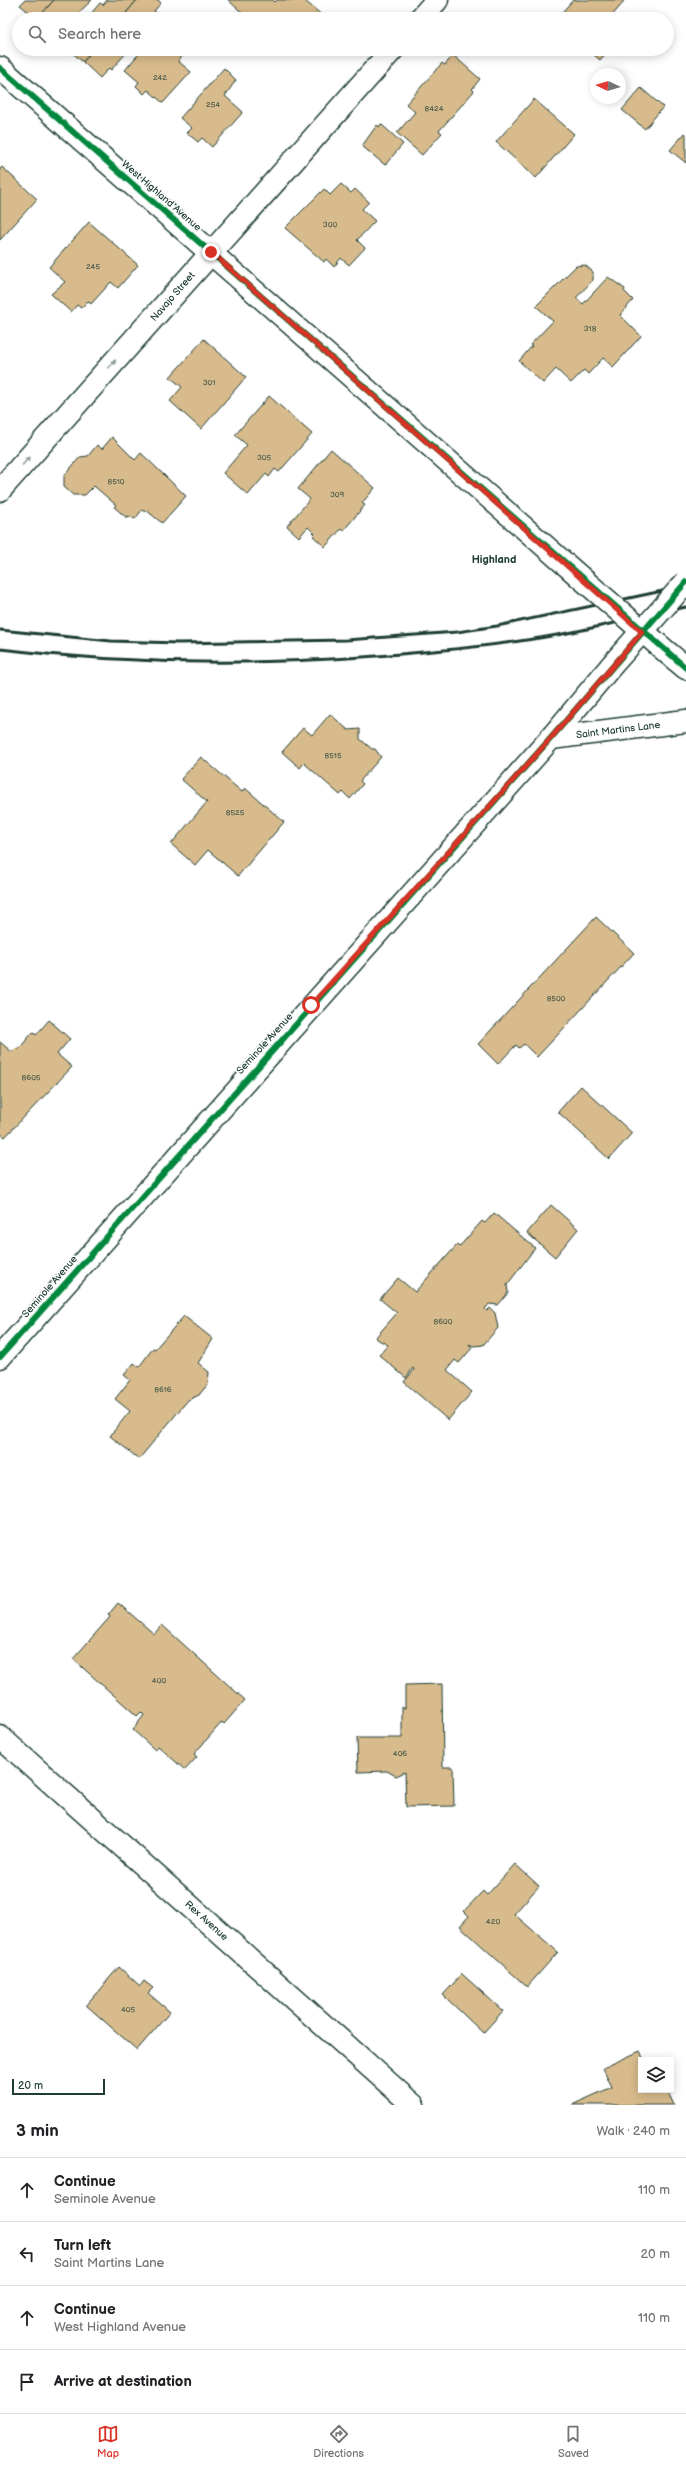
<!DOCTYPE html>
<html lang="en">
<head>
<meta charset="utf-8">
<style>
  body { margin:0; font-family:"Balsamiq Sans",sans-serif; background:#f2f2f2; color:#202124 }
  .controls { position:absolute; right:12px; bottom:12px; display:grid; overflow:hidden; border-radius:0px; box-shadow:0 2px 10px #0003 }
  .controls button { width:36px; height:36px; display:grid; place-items:center; padding:0; border:0; border-bottom:1px solid #e0e0e0; background:#fff; color:#202124; font:20px sans-serif }
  .compass { position:absolute; left:590px; top:68px; width:36px; height:36px; border-radius:50%; background:#fff; box-shadow:0 2px 10px #0003; rotate:274deg }
  .scale { position:absolute; left:12px; bottom:10px; width:93px; box-sizing:border-box; padding-left:4px; border:2px solid #1f3d34; border-top:0; font-size:11px; line-height:14px; white-space:nowrap; color:#1f3d34; -webkit-text-stroke:3px #fff; paint-order:stroke }
  .stop { position:absolute; width:12px; height:12px; margin:-9px; border:3px solid #d93025; border-radius:50%; background:#fff }
  .stop.end { background:#d93025; border-color:#fff; box-shadow:0 1px 4px #0008 }
  .list { margin:0; padding:0; list-style:none }
  h2 { display:flex; justify-content:space-between; align-items:center; height:52px; margin:0; padding:0 16px; font-size:17px }
  h2 small { font-size:13px; font-weight:400; color:#757577 }
  .list li { display:grid; grid-template-columns:26px 1fr auto; gap:12px; align-items:center; box-sizing:border-box; height:64px; padding:0 16px; border-top:1px solid #e0e0e0 }
  .list b { display:block; font-size:15px; white-space:nowrap }
  .list p { margin:0; font-size:13px; white-space:nowrap; color:#757577 }
  .list em { font-size:13px; font-style:normal; color:#757577 }
  .icon { flex:none; width:22px; height:22px; fill:none; stroke:currentColor; stroke-width:2; stroke-linecap:round; stroke-linejoin:round }
  .map { position:relative; flex:none; width:686px; height:2105px; overflow:hidden }
  .search { position:absolute; background:#fff; box-shadow:0 2px 10px #0003; left:12px; right:12px; top:12px; height:44px; display:flex; align-items:center; gap:10px; box-sizing:border-box; padding:0 14px; border-radius:22px; color:#757577; font-size:15px }
  .sheet { height:308px; background:#fff }
  nav { display:flex; justify-content:space-around; align-items:center; box-sizing:border-box; height:56px; border-top:1px solid #e0e0e0; background:#fff; font-size:11px; color:#757577 }
  nav a { display:grid; justify-items:center; gap:2px }
  nav .on { color:#d93025 }
  .map>svg:first-child { display:block }
  .building { fill:#d8bb8c; stroke:#1f3d34 }
  .lines { fill:none; stroke-linecap:round; stroke-linejoin:round }
  .street-casing { stroke:#1f3d34; stroke-width:25 }
  .street { stroke:#fff; stroke-width:22 }
  .rail { stroke:#1f3d34; stroke-width:3 }
  .street-bridge-casing { stroke:#1f3d34; stroke-width:25; stroke-linecap:butt }
  .street-bridge { stroke:#fff; stroke-width:22 }
  .cycleway-casing { stroke:#fff; stroke-width:8 }
  .cycleway { stroke:#00873e; stroke-width:6 }
  .oneway { fill:#8f9e9a }
  .route { stroke:#d93025; stroke-width:5 }
  .labels { text-anchor:middle; stroke-width:3; stroke-linejoin:round; paint-order:stroke }
  .number-label { font-size:8px; fill:#4d5c4a }
  .street-label { font-size:10px; fill:#1f3d34; stroke:#fff }
  .neighbourhood-label { font-size:11px; font-weight:bold; fill:#1f3d34; stroke:#fff }
</style>
</head>
<body>
<div class="map">
<svg width="686" height="2105" viewBox="0 0 686 2105">
  <rect width="100%" height="100%" fill="#fff"/>
  <filter id="ink" filterUnits="userSpaceOnUse"><feTurbulence type="fractalNoise" baseFrequency=".025" numOctaves="2"/><feDisplacementMap in="SourceGraphic" scale="8" xChannelSelector="R" yChannelSelector="G"/><feConvolveMatrix kernelMatrix="1 2 1 2 8 2 1 2 1" color-interpolation-filters="sRGB"/></filter>
  <g filter="url(#ink)">
    <!-- building -->
    <g class="building">
      <polygon points="25,0 54,0 37,19 20,5"/>
      <polygon points="54,0 92,0 72,19 37,19"/>
      <polygon points="107,0 137,0 121,19 90,19 88,17 100,3 103,5"/>
      <polygon points="137,0 158,0 161,3 154,11 157,13 151,19 121,19"/>
      <polygon points="228,0 273,0 275,2 277,0 304,0 324,17 327,14 332,19 249,19"/>
      <polygon points="573,0 623,0 623,3 609,19 556,19"/>
      <polygon points="68,49 94,49 83,62"/>
      <polygon points="94,49 133,49 129,53 127,52 111,70 109,68 100,78 83,62"/>
      <polygon points="143,49 189,49 178,61 191,72 163,103 148,90 144,94 136,86 139,82 125,70"/>
      <polygon points="284,49 296,49 291,55"/>
      <polygon points="587,49 610,49 600,60"/>
      <polygon points="453,55 480,79 472,89 474,91 439,131 442,133 422,155 397,133 415,112 406,104 442,63 445,65"/>
      <polygon points="224,68 236,80 225,96 243,112 212,147 202,138 198,142 187,133 192,128 180,118"/>
      <polygon points="641,88 663,107 645,129 622,110"/>
      <polygon points="534,99 574,134 536,178 496,142"/>
      <polygon points="381,124 403,144 385,165 362,146 377,125 379,127"/>
      <polygon points="685,133 686,134 686,163 670,150"/>
      <polygon points="2,167 37,199 0,240 0,169"/>
      <polygon points="341,184 351,193 355,189 369,202 362,209 375,221 357,240 365,248 349,265 341,258 334,267 326,259 324,262 285,228 324,189 330,195"/>
      <polygon points="89,222 138,265 118,288 111,282 91,304 88,301 81,308 77,305 71,312 51,294 65,282 49,267"/>
      <polygon points="585,265 593,272 593,280 576,298 583,304 608,277 625,289 624,291 633,300 620,315 641,336 613,367 603,358 588,374 584,370 571,383 556,369 543,383 519,361 532,346 530,345 553,321 536,306 576,266"/>
      <polygon points="204,339 246,377 201,429 170,401 182,387 170,377"/>
      <polygon points="269,396 312,434 279,472 275,469 269,477 266,474 248,495 223,473 247,445 235,435"/>
      <polygon points="112,437 135,460 141,453 186,496 162,523 146,510 145,512 142,510 135,519 128,516 127,518 114,507 116,505 94,486 85,495 73,495 64,487 64,476 80,457 88,456 97,445 102,449"/>
      <polygon points="331,449 375,488 362,503 365,505 343,531 341,529 325,547 313,536 315,534 308,527 299,537 287,526 310,499 298,489"/>
      <polygon points="330,714 348,730 360,729 360,739 372,749 375,749 381,757 360,781 363,784 350,799 343,792 340,795 304,763 300,768 282,752 303,728 312,735"/>
      <polygon points="201,757 242,792 245,788 284,822 238,876 208,850 195,865 171,844 207,802 181,779"/>
      <polygon points="596,917 634,953 537,1057 524,1044 519,1048 516,1045 498,1064 478,1044"/>
      <polygon points="49,1020 70,1039 57,1054 72,1067 5,1137 0,1133 0,1042 12,1052 16,1048 18,1050 33,1032 36,1035"/>
      <polygon points="581,1086 632,1133 609,1159 558,1112"/>
      <polygon points="551,1205 578,1229 555,1257 527,1233"/>
      <polygon points="494,1213 535,1248 507,1285 508,1293 498,1305 489,1304 485,1309 487,1311 490,1308 495,1313 498,1328 483,1345 473,1346 469,1344 472,1348 459,1363 455,1360 447,1370 472,1392 448,1420 404,1382 414,1370 413,1368 406,1378 379,1355 388,1345 375,1338 397,1313 380,1299 398,1278 415,1292 457,1245 459,1247 482,1221 485,1223"/>
      <polygon points="184,1316 213,1339 198,1363 209,1372 208,1384 199,1395 188,1400 139,1459 110,1436 130,1411 115,1399 130,1380 124,1375 134,1363 139,1367 153,1348 155,1349"/>
      <polygon points="118,1603 154,1634 162,1625 245,1700 224,1724 222,1722 194,1754 197,1757 185,1770 158,1746 155,1750 133,1730 144,1715 141,1712 137,1716 73,1659 110,1617 108,1615"/>
      <polygon points="442,1684 443,1767 453,1767 454,1806 406,1807 405,1772 396,1776 387,1771 358,1772 357,1738 402,1738 402,1707 405,1708 405,1685"/>
      <polygon points="515,1864 539,1886 514,1914 558,1952 527,1987 460,1926 469,1916 464,1911 483,1891 487,1895"/>
      <polygon points="119,1967 140,1986 144,1981 153,1988 148,1993 170,2012 137,2050 86,2005"/>
      <polygon points="462,1974 503,2011 483,2033 443,1995"/>
      <polygon points="640,2051 644,2060 647,2060 641,2060 641,2090 649,2090 650,2093 657,2090 667,2090 674,2105 572,2105 612,2087 603,2068"/>
    </g>
    <g class="lines">
      <!-- street casing -->
      <g class="street-casing">
        <g id="street">
          <polyline points="420,19 437,0"/>
          <polyline points="0,68 580,577"/>
          <polyline points="0,490 393,49"/>
          <polyline points="669,654 686,668"/>
          <polyline points="551,738 686,721"/>
          <polyline points="0,1357 551,738 612,665"/>
          <polyline points="0,1737 413,2105"/>
        </g>
      </g>
      <!-- street -->
      <use href="#street" class="street"/>
      <!-- rail -->
      <g class="rail">
        <polyline points="0,630 111,641 179,643 346,640 457,632 497,626 686,586"/>
        <path d="M0 649C140 666 282 666 423 652 468 648 513 643 557 635 600 627 643 616 686 607"/>
      </g>
      <!-- street-bridge casing -->
      <g class="street-bridge-casing">
        <g id="street-bridge">
          <polyline points="580,577 669,654"/>
          <polyline points="612,665 686,582"/>
        </g>
      </g>
      <!-- street-bridge -->
      <use href="#street-bridge" class="street-bridge"/>
      <!-- cycleway casing -->
      <g class="cycleway-casing">
        <g id="cycleway">
          <polyline points="0,68 686,668"/>
          <polyline points="0,1357 551,738 686,582"/>
        </g>
      </g>
      <!-- cycleway -->
      <use href="#cycleway" class="cycleway"/>
    </g>
    <!-- one-way arrows -->
    <defs><path id="oneway-solid" d="M-6-.8H1V-3.2L6.5 0L1 3.2V.8H-6Z"/></defs>
    <g class="oneway">
      <use href="#oneway-solid" transform="translate(112 364) rotate(-48)"/>
      <use href="#oneway-solid" transform="translate(26 461) rotate(-48)"/>
    </g>
  </g>
  <g class="lines" filter="url(#ink)">
    <!-- route -->
    <polyline class="route" points="211,252 642,632 551,738 311,1005"/>
  </g>
  <g class="labels">
    <!-- number labels -->
    <g class="number-label">
      <text x="160" y="80">242</text>
      <text x="213" y="107">254</text>
      <text x="434" y="111">8424</text>
      <text x="330" y="227">300</text>
      <text x="93" y="269">245</text>
      <text x="590" y="331">318</text>
      <text x="209" y="385">301</text>
      <text x="264" y="460">305</text>
      <text x="116" y="484">8510</text>
      <text x="337" y="497">309</text>
      <text x="333" y="758">8515</text>
      <text x="235" y="815">8525</text>
      <text x="556" y="1001">8500</text>
      <text x="31" y="1080">8605</text>
      <text x="443" y="1324">8600</text>
      <text x="163" y="1392">8616</text>
      <text x="159" y="1683">400</text>
      <text x="400" y="1756">406</text>
      <text x="493" y="1924">420</text>
      <text x="128" y="2012">405</text>
    </g>
    <!-- street labels -->
    <g class="street-label">
      <text transform="translate(162 195) rotate(41)" y="4">West Highland Avenue</text>
      <text transform="translate(172 296) rotate(-49)" y="4">Navajo Street</text>
      <text transform="translate(618 729) rotate(-7)" y="4">Saint Martins Lane</text>
      <text transform="translate(264 1043) rotate(-48)" y="4">Seminole Avenue</text>
      <text transform="translate(49 1286) rotate(-49)" y="4">Seminole Avenue</text>
      <text transform="translate(207 1920) rotate(42)" y="4">Rex Avenue</text>
    </g>
    <!-- neighbourhood labels -->
    <g class="neighbourhood-label">
      <text x="494" y="563">Highland</text>
    </g>
  </g>
</svg>
<div class="controls">
<button><svg class="icon" aria-label="layers" viewBox="0 0 24 24"><path d="M12 4l9 5-9 5-9-5zM3 14l9 5 9-5"/></svg></button>
</div>
<svg class="compass" viewBox="-18 -18 36 36"><path d="M0-13l5 13h-10z" fill="#e53935"/><path d="M0 13l5-13h-10z" fill="#757577"/></svg>
<div class="scale">20 m</div>
<div class="stop" style="left:311px;top:1005px"></div>
<div class="stop end" style="left:211px;top:252px"></div>
<div class="search"><svg class="icon" aria-label="search" viewBox="0 0 24 24"><circle cx="10" cy="10" r="6"/><path d="M15 15l6 6"/></svg>Search here</div>
</div>
<section class="sheet">
<h2>3 min<small>Walk · 240 m</small></h2>
<ul class="list">
<li><svg class="icon" aria-label="ahead" viewBox="0 0 24 24"><path d="M12 20V5M6 11l6-6 6 6"/></svg><div><b>Continue</b><p>Seminole Avenue</p></div><em>110 m</em></li>
<li><svg class="icon" aria-label="left" viewBox="0 0 24 24"><path d="M17 20v-9H6M10 6l-5 5 5 5"/></svg><div><b>Turn left</b><p>Saint Martins Lane</p></div><em>20 m</em></li>
<li><svg class="icon" aria-label="ahead" viewBox="0 0 24 24"><path d="M12 20V5M6 11l6-6 6 6"/></svg><div><b>Continue</b><p>West Highland Avenue</p></div><em>110 m</em></li>
<li><svg class="icon" aria-label="arrive" viewBox="0 0 24 24"><path d="M6 21V4h12l-3 4 3 4H6"/></svg><div><b>Arrive at destination</b></div></li>
</ul>
</section>
<nav>
<a class="on"><svg class="icon" aria-label="map" viewBox="0 0 24 24"><path d="M3 6l6-2 6 2 6-2v14l-6 2-6-2-6 2zM9 4v14M15 6v14"/></svg>Map</a>
<a><svg class="icon" aria-label="directions" viewBox="0 0 24 24"><path d="M12 3l9 9-9 9-9-9zM9 14v-3h6M13 9l2 2-2 2"/></svg>Directions</a>
<a><svg class="icon" aria-label="saved" viewBox="0 0 24 24"><path d="M7 4h10v16l-5-4-5 4z"/></svg>Saved</a>
</nav>
</body>
</html>
